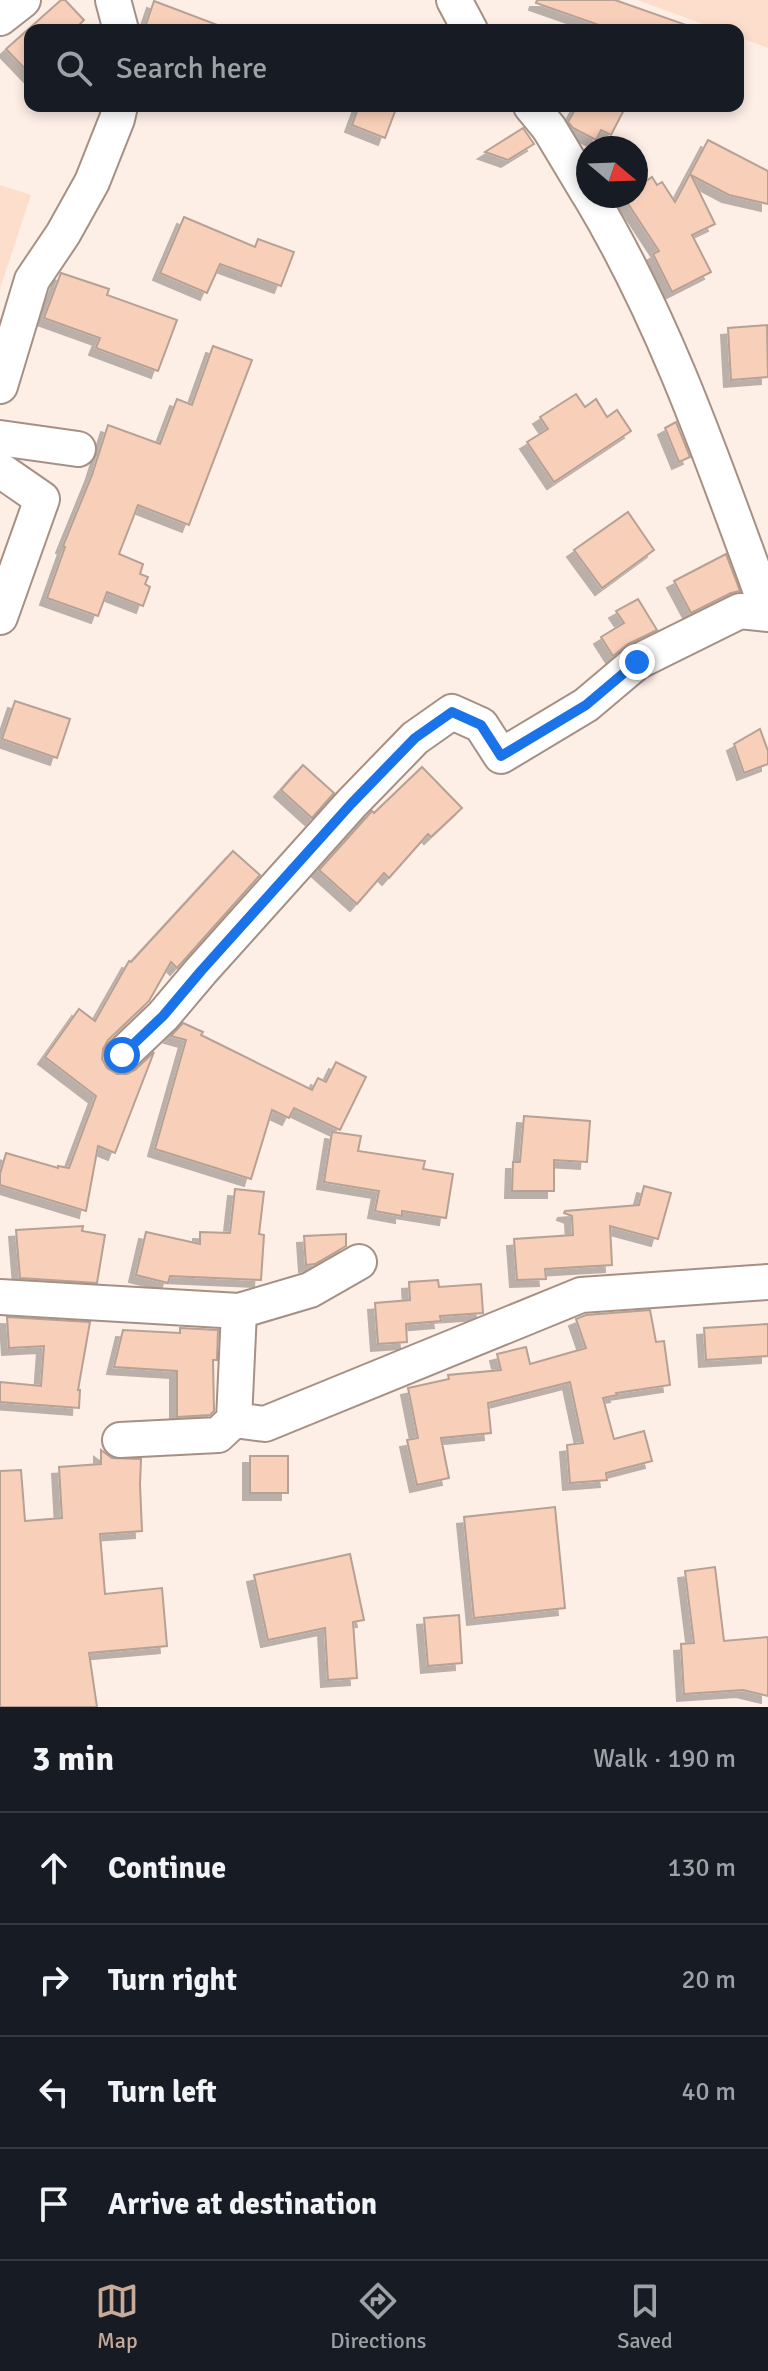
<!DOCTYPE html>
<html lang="en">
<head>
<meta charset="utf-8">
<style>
  body { margin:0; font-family:Signika,sans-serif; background:#20242c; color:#f1f3f6 }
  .compass { position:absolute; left:576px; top:136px; width:72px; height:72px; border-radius:50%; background:#171b24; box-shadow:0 4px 12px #0003; rotate:109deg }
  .stop { position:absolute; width:24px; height:24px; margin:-18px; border:6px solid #1a73e8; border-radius:50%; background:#fff }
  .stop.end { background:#1a73e8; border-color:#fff; box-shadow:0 2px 8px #0008 }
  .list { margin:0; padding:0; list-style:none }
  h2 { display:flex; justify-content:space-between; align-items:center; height:104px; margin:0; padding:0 32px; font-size:34px }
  h2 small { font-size:26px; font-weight:400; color:#9ea1a6 }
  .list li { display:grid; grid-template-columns:52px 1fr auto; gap:24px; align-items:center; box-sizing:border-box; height:112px; padding:0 32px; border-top:2px solid #363941 }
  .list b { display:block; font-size:30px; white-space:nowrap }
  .list em { font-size:26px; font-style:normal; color:#9ea1a6 }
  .icon { flex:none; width:44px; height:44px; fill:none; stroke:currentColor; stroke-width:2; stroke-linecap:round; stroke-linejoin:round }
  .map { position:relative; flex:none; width:768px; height:1707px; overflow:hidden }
  .search { position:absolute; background:#171b24; box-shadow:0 4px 12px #0003; left:24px; right:24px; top:24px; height:88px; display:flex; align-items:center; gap:20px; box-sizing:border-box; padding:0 28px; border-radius:16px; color:#9ea1a6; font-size:30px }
  .sheet { height:552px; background:#171b24 }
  nav { display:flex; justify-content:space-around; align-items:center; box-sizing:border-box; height:112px; border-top:2px solid #363941; background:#171b24; font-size:22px; color:#9ea1a6 }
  nav a { display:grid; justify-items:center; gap:4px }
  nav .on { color:#c8aa98 }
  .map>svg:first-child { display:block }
  .built { fill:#fddecd }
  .building { fill:#f8d0ba; stroke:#b7a194; stroke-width:2; filter:url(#shadow) }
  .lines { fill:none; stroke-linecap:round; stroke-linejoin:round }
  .minor-casing { stroke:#a69084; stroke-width:38 }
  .minor { stroke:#fff; stroke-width:34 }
  .route { stroke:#1a73e8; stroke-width:10 }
</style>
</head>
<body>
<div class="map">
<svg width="768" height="1707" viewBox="0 0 768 1707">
  <defs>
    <filter id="shadow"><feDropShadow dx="-7" dy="7" stdDeviation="0" flood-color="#0004"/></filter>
  </defs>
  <rect width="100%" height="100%" fill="#fdeee6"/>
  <!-- built -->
  <g class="built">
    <polygon points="637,0 768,0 768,48 738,37 738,30 719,30"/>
    <polygon points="0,185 31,195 0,289"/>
  </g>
  <!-- building -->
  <g class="building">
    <polygon points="61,0 65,0 84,20 74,30 30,30 30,74 6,49"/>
    <polygon points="537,0 615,0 692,27 691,30 613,30 536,3"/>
    <polygon points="154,1 223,27 222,30 144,30"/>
    <polygon points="359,106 397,106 385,138 352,125"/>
    <polygon points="577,106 626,106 611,135 601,130 596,140 573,128 568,122"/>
    <polygon points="523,128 534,144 508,160 485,152"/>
    <polygon points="708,140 768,171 768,204 729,195 691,175 715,224 692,235 711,272 672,292 653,254 659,251 623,196 636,196 636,188 652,177 657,185 662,182 675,202"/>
    <polygon points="184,217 255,247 258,239 294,252 281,286 220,264 207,293 160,273"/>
    <polygon points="61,273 109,289 107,295 177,320 158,371 96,348 100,338 44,318"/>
    <polygon points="767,325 768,377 731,380 728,328"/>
    <polygon points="213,346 252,360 189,525 138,505 119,554 143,564 140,574 148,577 145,584 150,587 143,606 107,592 98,616 47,598 65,547 63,546 92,475 108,425 160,444 177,399 192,405"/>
    <polygon points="576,394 585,407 596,399 607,417 617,410 631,431 554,482 527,442 548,429 540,417"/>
    <polygon points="676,422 690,457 679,462 665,428"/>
    <polygon points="628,512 654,550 602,588 574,550"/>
    <polygon points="726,554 740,591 731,593 691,613 674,581"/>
    <polygon points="638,599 657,630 628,644 613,656 601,637 624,623 616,611"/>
    <polygon points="15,701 70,719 57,758 2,739"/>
    <polygon points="760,729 768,751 768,764 744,773 734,744"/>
    <polygon points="303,765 334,793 312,818 281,790"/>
    <polygon points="422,767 462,808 431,837 428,834 389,878 384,873 357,904 319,870 372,811 374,813"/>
    <polygon points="233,851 260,875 177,968 171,962 149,1001 108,1040 103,1049 102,1059 107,1068 117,1074 127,1074 135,1070 154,1052 115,1153 98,1146 86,1211 0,1185 0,1174 6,1153 58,1168 58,1166 69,1168 96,1096 45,1057 79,1009 95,1021 129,961 131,962"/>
    <polygon points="183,1023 203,1032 201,1035 312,1090 318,1078 326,1082 336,1062 366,1077 340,1130 294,1108 289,1118 272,1110 251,1179 155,1149 186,1040 171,1036"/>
    <polygon points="524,1116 590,1121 587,1162 554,1160 554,1191 512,1191 513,1162 520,1162"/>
    <polygon points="332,1132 361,1136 358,1151 425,1161 423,1169 453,1174 446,1218 402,1211 402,1216 375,1211 379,1191 324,1182"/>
    <polygon points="644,1186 671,1193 658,1239 610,1226 612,1265 545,1269 546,1279 517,1280 514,1239 573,1235 572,1216 564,1213 565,1211 639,1205"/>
    <polygon points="235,1189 264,1192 259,1234 264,1235 261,1280 170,1276 168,1283 136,1275 146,1232 200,1244 200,1232 230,1233"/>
    <polygon points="83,1226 82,1231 105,1235 97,1283 20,1278 16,1230"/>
    <polygon points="346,1234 346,1246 315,1264 306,1265 304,1236"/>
    <polygon points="438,1280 439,1287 481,1284 483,1313 440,1316 441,1321 406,1324 407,1342 378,1344 375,1303 410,1300 409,1282"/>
    <polygon points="650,1310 656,1342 664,1341 670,1385 616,1393 617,1395 603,1398 614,1439 644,1431 652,1461 606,1473 607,1480 570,1483 567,1445 583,1443 570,1382 488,1403 491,1433 441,1438 449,1478 417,1485 407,1440 418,1438 408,1388 449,1379 448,1375 501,1370 497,1354 526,1347 530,1364 586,1348 576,1319 586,1315"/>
    <polygon points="7,1317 90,1322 78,1390 80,1390 79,1408 0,1402 0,1382 41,1386 44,1346 9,1348"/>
    <polygon points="768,1324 768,1356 706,1360 704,1328"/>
    <polygon points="180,1328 218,1330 217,1360 213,1360 214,1411 210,1415 177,1417 177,1371 114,1367 123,1330 180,1333"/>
    <polygon points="101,1450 112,1458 141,1459 140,1484 142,1531 100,1534 105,1594 162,1588 167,1646 89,1653 97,1707 0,1707 0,1471 21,1470 25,1521 62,1518 59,1467 101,1464"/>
    <rect x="250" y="1456" width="38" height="37"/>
    <polygon points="555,1507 565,1608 474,1618 464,1517"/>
    <polygon points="350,1554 364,1620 353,1622 357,1678 328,1680 325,1628 268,1640 254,1575"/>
    <polygon points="715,1567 724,1641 768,1637 768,1696 743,1690 684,1694 681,1644 694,1643 685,1571"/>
    <polygon points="459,1615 462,1663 428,1666 424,1618"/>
  </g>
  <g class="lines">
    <!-- minor casing -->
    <g class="minor-casing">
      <g id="minor">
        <polyline points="113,0 121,30"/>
        <polyline points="454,0 470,30"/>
        <polyline points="0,18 23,0"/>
        <polyline points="531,106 549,128 588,193"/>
        <path d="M590 196C668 326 716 470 768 611"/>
        <polyline points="0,386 32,280 63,234 92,182 117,119 120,106"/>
        <polyline points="0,438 78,449"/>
        <polyline points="0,470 42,499 0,617"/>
        <polyline points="122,1055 163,1016 201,971 351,804 415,738 452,712 481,725 501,756 586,705 637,662 740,611 768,614"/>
        <polyline points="0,1297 239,1311 310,1290 359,1262"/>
        <polyline points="234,1420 265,1424 581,1295 768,1282"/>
        <polyline points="120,1440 218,1435 234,1420 239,1311"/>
      </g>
    </g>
    <!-- minor -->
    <use href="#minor" class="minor"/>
  </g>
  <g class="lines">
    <!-- route -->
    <polyline class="route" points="122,1055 163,1016 201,971 351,804 415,738 452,712 481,725 501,756 586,705 637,662"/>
  </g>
</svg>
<svg class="compass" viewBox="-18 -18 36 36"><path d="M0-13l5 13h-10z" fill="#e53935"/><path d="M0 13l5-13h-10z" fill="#9ea1a6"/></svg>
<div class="stop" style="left:122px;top:1055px"></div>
<div class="stop end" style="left:637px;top:662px"></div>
<div class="search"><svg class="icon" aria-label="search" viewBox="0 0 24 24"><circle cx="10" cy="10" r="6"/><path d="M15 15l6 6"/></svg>Search here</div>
</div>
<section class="sheet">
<h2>3 min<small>Walk · 190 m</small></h2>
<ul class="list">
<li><svg class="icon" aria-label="ahead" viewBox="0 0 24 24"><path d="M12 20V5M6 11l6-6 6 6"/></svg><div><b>Continue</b></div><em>130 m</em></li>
<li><svg class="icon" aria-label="right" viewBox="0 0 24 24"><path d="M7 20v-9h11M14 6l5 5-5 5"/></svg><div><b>Turn right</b></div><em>20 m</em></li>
<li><svg class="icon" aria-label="left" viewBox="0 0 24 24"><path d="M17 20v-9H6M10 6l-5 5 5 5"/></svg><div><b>Turn left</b></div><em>40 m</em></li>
<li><svg class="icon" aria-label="arrive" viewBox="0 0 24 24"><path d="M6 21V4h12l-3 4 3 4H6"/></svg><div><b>Arrive at destination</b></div></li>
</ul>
</section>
<nav>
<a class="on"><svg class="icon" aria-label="map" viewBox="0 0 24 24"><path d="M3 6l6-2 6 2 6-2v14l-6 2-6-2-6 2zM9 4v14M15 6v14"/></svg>Map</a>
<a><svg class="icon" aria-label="directions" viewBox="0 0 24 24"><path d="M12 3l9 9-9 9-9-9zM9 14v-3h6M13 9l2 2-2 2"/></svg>Directions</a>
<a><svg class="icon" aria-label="saved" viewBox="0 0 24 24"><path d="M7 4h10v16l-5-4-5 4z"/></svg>Saved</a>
</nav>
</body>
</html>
